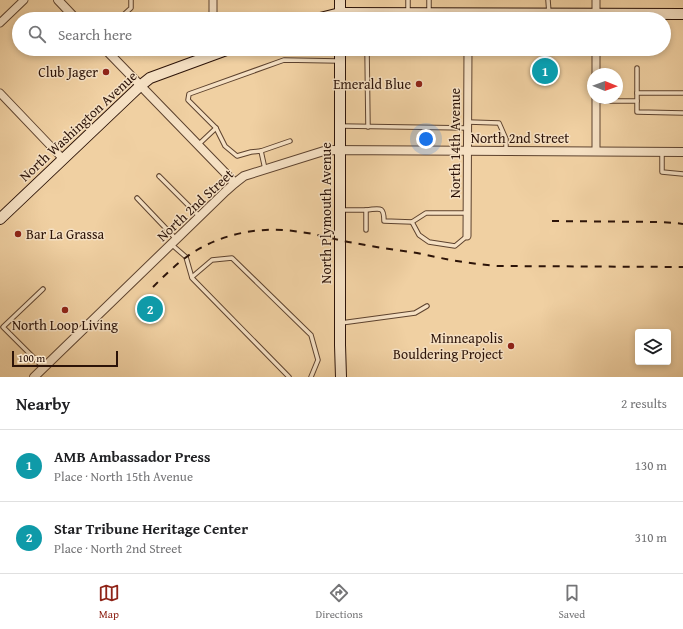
<!DOCTYPE html>
<html lang="en">
<head>
<meta charset="utf-8">
<style>
  body { margin:0; font-family:"Gentium Book Plus",serif; background:#f2f2f2; color:#202124 }
  .controls { position:absolute; right:12px; bottom:12px; display:grid; overflow:hidden; border-radius:4px; box-shadow:0 2px 6px #0003 }
  .controls button { width:36px; height:36px; display:grid; place-items:center; padding:0; border:0; border-bottom:1px solid #e0e0e0; background:#fff; color:#202124; font:20px sans-serif }
  .compass { position:absolute; left:587px; top:68px; width:36px; height:36px; border-radius:50%; background:#fff; box-shadow:0 2px 6px #0003; rotate:91deg }
  .scale { position:absolute; left:12px; bottom:10px; width:106px; box-sizing:border-box; padding-left:4px; border:2px solid #2c1308; border-top:0; font-size:11px; line-height:14px; white-space:nowrap; color:#2c1308; -webkit-text-stroke:3px #f5e0c3; paint-order:stroke }
  .you { position:absolute; left:426px; top:139px; width:14px; height:14px; margin:-10px; border:3px solid #fff; border-radius:50%; background:#1a73e8; box-shadow:0 0 0 6px #1a73e833 }
  .badge { display:grid; place-items:center; width:26px; height:26px; border-radius:50%; background:#8f2418; color:#fff; font-size:13px; font-weight:700 }
  .pin { position:absolute; translate:-50% -50%; border:2px solid #fff; box-shadow:0 1px 4px #0006 }
  .list { margin:0; padding:0; list-style:none }
  h2 { display:flex; justify-content:space-between; align-items:center; height:52px; margin:0; padding:0 16px; font-size:17px }
  h2 small { font-size:13px; font-weight:400; color:#757577 }
  .list li { display:grid; grid-template-columns:26px 1fr auto; gap:12px; align-items:center; box-sizing:border-box; height:72px; padding:0 16px; border-top:1px solid #e0e0e0 }
  .list b { display:block; font-size:15px; white-space:nowrap }
  .list p { margin:0; font-size:13px; white-space:nowrap; color:#757577 }
  .list em { font-size:13px; font-style:normal; color:#757577 }
  .icon { flex:none; width:22px; height:22px; fill:none; stroke:currentColor; stroke-width:2; stroke-linecap:round; stroke-linejoin:round }
  .map { position:relative; flex:none; width:683px; height:377px; overflow:hidden }
  .search { position:absolute; background:#fff; box-shadow:0 2px 6px #0003; left:12px; right:12px; top:12px; height:44px; display:flex; align-items:center; gap:10px; box-sizing:border-box; padding:0 14px; border-radius:22px; color:#757577; font-size:15px }
  .sheet { height:196px; background:#fff }
  nav { display:flex; justify-content:space-around; align-items:center; box-sizing:border-box; height:56px; border-top:1px solid #e0e0e0; background:#fff; font-size:11px; color:#757577 }
  nav a { display:grid; justify-items:center; gap:2px }
  nav .on { color:#8f2418 }
  .map>svg:first-child { display:block }
  .lines { fill:none; stroke-linecap:round; stroke-linejoin:round }
  .service-casing { stroke:#5d422e; stroke-width:5.5 }
  .minor-casing { stroke:#5d422e; stroke-width:9 }
  .tertiary-casing { stroke:#5d422e; stroke-width:10 }
  .secondary-casing { stroke:#2c1308; stroke-width:12 }
  .service { stroke:#f5e0c3; stroke-width:3.5 }
  .minor { stroke:#f5e0c3; stroke-width:7 }
  .tertiary { stroke:#f5e0c3; stroke-width:8 }
  .secondary { stroke:#f5e0c3; stroke-width:10 }
  .rail { stroke:#2c1308; stroke-width:2; stroke-dasharray:7 7; stroke-linecap:butt }
  .poi-dot { fill:#8f2418; stroke:#f5e0c3; stroke-width:1.5 }
  .labels { text-anchor:middle; stroke-width:3; stroke-linejoin:round; paint-order:stroke }
  .poi-label { font-size:14px; fill:#2c1308; stroke:#f5e0c3; text-anchor:end }
  .street-label { font-size:14px; fill:#2c1308; stroke:#f5e0c3 }
</style>
</head>
<body>
<div class="map">
<svg width="683" height="377" viewBox="0 0 683 377">
  <rect width="100%" height="100%" fill="#f0d0a2"/>
  <filter id="stains"><feTurbulence type="fractalNoise" baseFrequency=".005" numOctaves="4"/><feColorMatrix values="0 0 0 0 .2 0 0 0 0 .09 0 0 0 0 .02 0 0 0 .5 -.17"/></filter>
  <radialGradient id="worn" r=".72"><stop offset=".6" stop-color="#630" stop-opacity="0"/><stop offset="1" stop-color="#630" stop-opacity=".3"/></radialGradient>
  <g class="lines">
    <!-- service casing -->
    <g class="service-casing">
      <g id="service">
        <polyline points="548,0 549,13"/>
        <polyline points="429,12 429,0"/>
        <polyline points="408,13 408,0"/>
        <polyline points="119,19 131,8 131,0"/>
        <polyline points="367,49 368,127"/>
        <polyline points="637,93 637,68"/>
        <polyline points="596,101 637,101 637,112 683,113"/>
        <polyline points="637,101 637,93 683,93"/>
        <polyline points="468,122 499,123 506,139 506,151"/>
        <polyline points="341,126 468,128"/>
        <polyline points="198,145 216,128"/>
        <polyline points="261,151 290,141"/>
        <polyline points="662,153 662,172 683,174"/>
        <polyline points="265,169 261,151 251,152 237,156 225,146 216,128 188,100 189,94 284,60 338,61"/>
        <polyline points="159,176 199,216"/>
        <polyline points="137,198 176,239"/>
        <polyline points="341,210 366,210 366,230"/>
        <path d="M366 210C379 209 384 205 384 221L412 222"/>
        <polyline points="467,236 455,246 429,242 419,235 412,222 426,213 468,213"/>
        <polyline points="171,244 186,257 192,278 289,377"/>
        <polyline points="192,277 212,260 232,258 311,335 318,360 311,377"/>
        <polyline points="43,289 3,327 43,367"/>
        <polyline points="341,323 415,313 427,306"/>
      </g>
    </g>
    <!-- minor casing -->
    <g class="minor-casing">
      <g id="minor">
        <polyline points="213,0 213,19"/>
        <polyline points="596,0 596,19"/>
        <polyline points="0,23 24,0"/>
        <polyline points="596,74 596,49"/>
        <polyline points="0,93 63,159"/>
        <polyline points="596,151 596,98"/>
        <polyline points="467,236 468,49"/>
      </g>
    </g>
    <!-- tertiary casing -->
    <g class="tertiary-casing">
      <g id="tertiary">
        <polyline points="58,0 76,19"/>
        <polyline points="105,49 235,183"/>
        <polyline points="34,377 226,191 235,183 244,176 327,150 683,152"/>
      </g>
    </g>
    <!-- secondary casing -->
    <g class="secondary-casing">
      <g id="secondary">
        <polyline points="340,18 340,0"/>
        <polyline points="316,19 340,13 683,14"/>
        <polyline points="340,49 340,345 341,377"/>
        <polyline points="0,219 140,86 150,78 229,49"/>
      </g>
    </g>
    <!-- service -->
    <use href="#service" class="service"/>
    <!-- minor -->
    <use href="#minor" class="minor"/>
    <!-- tertiary -->
    <use href="#tertiary" class="tertiary"/>
    <!-- secondary -->
    <use href="#secondary" class="secondary"/>
    <!-- rail -->
    <g class="rail">
      <polyline points="552,221 661,222 675,223 683,224"/>
      <path d="M153 287C166 274 180 260 197 250 228 232 265 226 300 232 318 234 336 240 354 243 375 247 396 250 417 253 444 259 470 264 498 266L683 267"/>
    </g>
  </g>
  <!-- markers -->
  <g class="poi-dot">
    <circle cx="106" cy="72" r="4"/>
    <circle cx="419" cy="84" r="4"/>
    <circle cx="18" cy="234" r="4"/>
    <circle cx="65" cy="310" r="4"/>
    <circle cx="511" cy="346" r="4"/>
  </g>
  <g class="labels">
    <!-- poi labels -->
    <g class="poi-label">
      <text x="98" y="77">Club Jager</text>
      <text x="411" y="89">Emerald Blue</text>
      <text x="26" y="239" text-anchor="start">Bar La Grassa</text>
      <text x="65" y="330" text-anchor="middle">North Loop Living</text>
      <text x="503" y="343">Minneapolis<tspan x="503" dy="16">Bouldering Project</tspan></text>
    </g>
    <!-- street labels -->
    <g class="street-label">
      <text transform="translate(78 126) rotate(-43)" y="5">North Washington Avenue</text>
      <text x="520" y="143">North 2nd Street</text>
      <text transform="translate(455 143) rotate(-90)" y="5">North 14th Avenue</text>
      <text transform="translate(195 205) rotate(-43)" y="5">North 2nd Street</text>
      <text transform="translate(326 213) rotate(-90)" y="5">North Plymouth Avenue</text>
    </g>
  </g>
  <rect width="100%" height="100%" filter="url(#stains)"/>
  <rect width="100%" height="100%" fill="url(#worn)"/>
</svg>
<div class="controls">
<button><svg class="icon" aria-label="layers" viewBox="0 0 24 24"><path d="M12 4l9 5-9 5-9-5zM3 14l9 5 9-5"/></svg></button>
</div>
<svg class="compass" viewBox="-18 -18 36 36"><path d="M0-13l5 13h-10z" fill="#e53935"/><path d="M0 13l5-13h-10z" fill="#757577"/></svg>
<div class="scale">100 m</div>
<div class="you"></div>
<div class="pin badge" style="left:545px;top:71px;background:#0f9aa8">1</div>
<div class="pin badge" style="left:150px;top:309px;background:#0f9aa8">2</div>
<div class="search"><svg class="icon" aria-label="search" viewBox="0 0 24 24"><circle cx="10" cy="10" r="6"/><path d="M15 15l6 6"/></svg>Search here</div>
</div>
<section class="sheet">
<h2>Nearby<small>2 results</small></h2>
<ul class="list">
<li><span class="badge" style="background:#0f9aa8">1</span><div><b>AMB Ambassador Press</b><p>Place · North 15th Avenue</p></div><em>130 m</em></li>
<li><span class="badge" style="background:#0f9aa8">2</span><div><b>Star Tribune Heritage Center</b><p>Place · North 2nd Street</p></div><em>310 m</em></li>
</ul>
</section>
<nav>
<a class="on"><svg class="icon" aria-label="map" viewBox="0 0 24 24"><path d="M3 6l6-2 6 2 6-2v14l-6 2-6-2-6 2zM9 4v14M15 6v14"/></svg>Map</a>
<a><svg class="icon" aria-label="directions" viewBox="0 0 24 24"><path d="M12 3l9 9-9 9-9-9zM9 14v-3h6M13 9l2 2-2 2"/></svg>Directions</a>
<a><svg class="icon" aria-label="saved" viewBox="0 0 24 24"><path d="M7 4h10v16l-5-4-5 4z"/></svg>Saved</a>
</nav>
</body>
</html>
